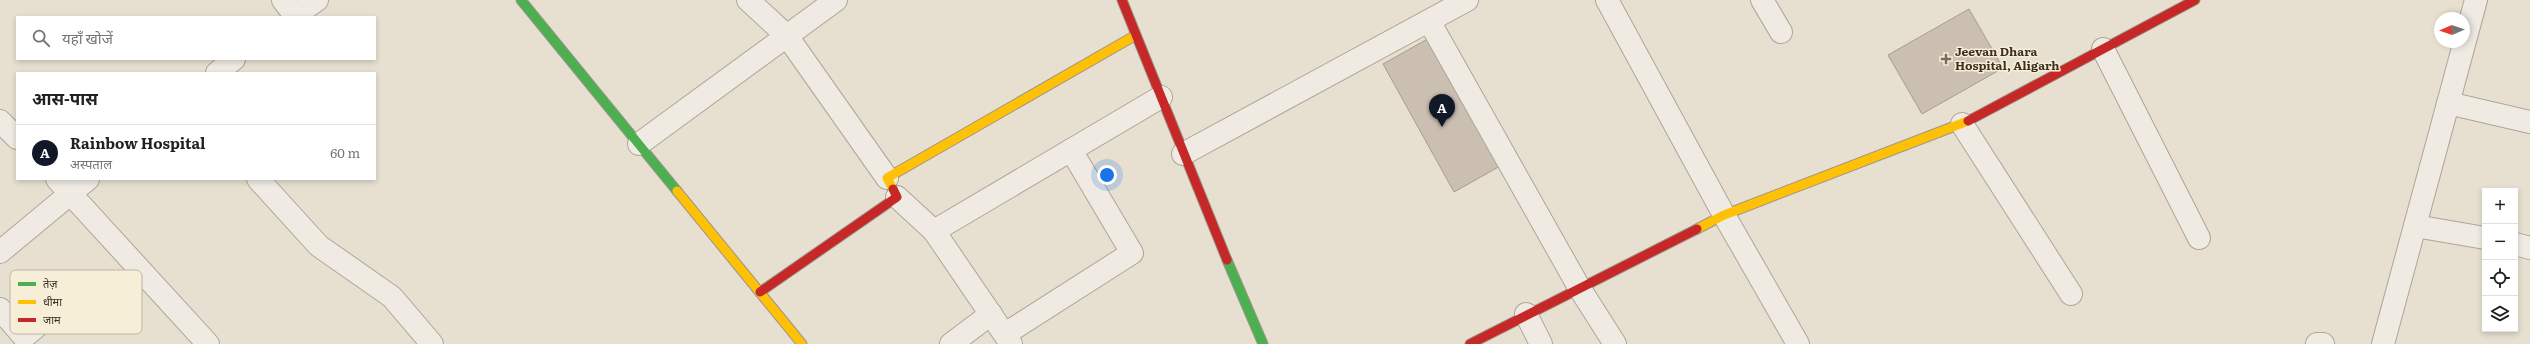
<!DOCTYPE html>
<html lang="hi">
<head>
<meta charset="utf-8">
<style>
  body { margin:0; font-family:Literata,"Noto Sans Devanagari",serif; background:#f2f2f2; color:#202124 }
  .controls { position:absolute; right:12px; bottom:12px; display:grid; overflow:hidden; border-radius:0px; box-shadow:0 2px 6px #0003 }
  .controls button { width:36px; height:36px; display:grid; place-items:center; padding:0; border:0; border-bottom:1px solid #e0e0e0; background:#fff; color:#202124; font:20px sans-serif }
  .compass { position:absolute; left:2434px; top:12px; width:36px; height:36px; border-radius:50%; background:#fff; box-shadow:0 2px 6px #0003; rotate:268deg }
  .you { position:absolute; left:1107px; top:175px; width:14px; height:14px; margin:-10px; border:3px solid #fff; border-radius:50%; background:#1a73e8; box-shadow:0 0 0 6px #1a73e833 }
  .badge { display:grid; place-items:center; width:26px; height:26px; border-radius:50%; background:#111827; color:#fff; font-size:13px; font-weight:700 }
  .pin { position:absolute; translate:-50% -33px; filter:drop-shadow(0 1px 2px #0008) }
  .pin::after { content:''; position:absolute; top:21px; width:14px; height:12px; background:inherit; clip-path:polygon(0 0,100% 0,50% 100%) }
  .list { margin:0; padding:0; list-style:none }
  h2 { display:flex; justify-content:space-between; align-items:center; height:52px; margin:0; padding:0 16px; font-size:17px }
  h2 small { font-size:13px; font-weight:400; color:#757577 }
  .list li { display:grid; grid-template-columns:26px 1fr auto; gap:12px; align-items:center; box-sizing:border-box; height:56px; padding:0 16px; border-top:1px solid #e0e0e0 }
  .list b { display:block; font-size:15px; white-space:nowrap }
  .list p { margin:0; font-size:13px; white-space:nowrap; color:#757577 }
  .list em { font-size:13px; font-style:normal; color:#757577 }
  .icon { flex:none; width:22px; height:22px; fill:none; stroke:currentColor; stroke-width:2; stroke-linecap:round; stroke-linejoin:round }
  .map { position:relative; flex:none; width:2530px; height:344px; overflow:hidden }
  .search { position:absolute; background:#fff; box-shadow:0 2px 6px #0003; left:16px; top:16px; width:360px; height:44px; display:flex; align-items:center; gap:10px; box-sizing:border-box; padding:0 14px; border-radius:0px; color:#757577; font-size:15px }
  .panel { position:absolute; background:#fff; box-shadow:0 2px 6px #0003; left:16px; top:72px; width:360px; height:108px; border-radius:0px }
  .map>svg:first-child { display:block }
  .building { fill:#cbbfb2; stroke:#a89c90 }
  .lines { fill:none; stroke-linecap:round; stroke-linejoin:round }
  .street-casing { stroke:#ada599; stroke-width:24 }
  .fast-casing { stroke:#9c958a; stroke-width:11 }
  .slow-casing { stroke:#9c958a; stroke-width:11 }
  .jam-casing { stroke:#9c958a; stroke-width:11 }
  .street { stroke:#efebe3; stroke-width:22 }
  .fast { stroke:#4caf50; stroke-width:9 }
  .slow { stroke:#ffc107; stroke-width:9 }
  .jam { stroke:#c62828; stroke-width:9 }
  .poi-dot { fill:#786c5e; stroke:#f7eed8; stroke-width:1.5 }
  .labels { text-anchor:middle; stroke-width:3; stroke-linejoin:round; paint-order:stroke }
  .poi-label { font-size:12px; font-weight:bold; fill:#3d2e20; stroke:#f7eed8; text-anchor:start }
  .key { fill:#f7eed8; stroke:#bfb4a1; stroke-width:1 }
  .key-label { font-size:11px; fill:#3d2e20 }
</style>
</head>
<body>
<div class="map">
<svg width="2530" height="344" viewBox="0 0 2530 344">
  <rect width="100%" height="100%" fill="#e7e0d1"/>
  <!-- building -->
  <g class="building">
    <polygon points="1969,9 2003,68 1922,114 1888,55"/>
    <polygon points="1431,37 1502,165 1454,192 1383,64"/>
  </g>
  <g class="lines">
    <!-- street casing -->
    <g class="street-casing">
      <g id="street">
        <polyline points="283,0 295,16"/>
        <polyline points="748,0 787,36 887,178"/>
        <polyline points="1607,0 1724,215 1798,344"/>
        <polyline points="1762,0 1781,32"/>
        <polyline points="293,17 317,0"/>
        <polyline points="1429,21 1580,289 1615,344"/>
        <polyline points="2103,49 2199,238"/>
        <polyline points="217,73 234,59"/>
        <polyline points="2448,103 2530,122"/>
        <polyline points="0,121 17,138"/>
        <polyline points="1962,124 2071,294"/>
        <polyline points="639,144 836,0"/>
        <polyline points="1183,154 1467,0"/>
        <polyline points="57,179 208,344"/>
        <polyline points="258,179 319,246 392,297 432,344"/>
        <polyline points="897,197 934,231 1011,344"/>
        <polyline points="2415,226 2485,238"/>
        <polyline points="934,231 1161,97"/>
        <polyline points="2515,244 2530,248"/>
        <polyline points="0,252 88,179"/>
        <polyline points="0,309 24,337 37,326"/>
        <polyline points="1526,314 1541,344"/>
        <polyline points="1005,334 1132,253 1071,150"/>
        <polyline points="951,344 991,314"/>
        <polyline points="2317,344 2323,344"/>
        <polyline points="2383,344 2476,0"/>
      </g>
    </g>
    <!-- fast casing -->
    <g class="fast-casing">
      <g id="fast">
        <polyline points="521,0 677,191"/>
        <polyline points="1227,260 1263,344"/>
      </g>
    </g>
    <!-- slow casing -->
    <g class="slow-casing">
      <g id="slow">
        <polyline points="893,189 887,178 1136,35"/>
        <polyline points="677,191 802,344"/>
        <polyline points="1697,229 1724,215 1968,121"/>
      </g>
    </g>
    <!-- jam casing -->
    <g class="jam-casing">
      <g id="jam">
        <polyline points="1122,0 1227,260"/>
        <polyline points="1968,121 2195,0"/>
        <polyline points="760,292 897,197 893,189"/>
        <polyline points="1470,344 1697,229"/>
      </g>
    </g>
    <!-- street -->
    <use href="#street" class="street"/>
    <!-- fast -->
    <use href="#fast" class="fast"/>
    <!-- slow -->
    <use href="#slow" class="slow"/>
    <!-- jam -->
    <use href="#jam" class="jam"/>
  </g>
  <!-- markers -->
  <path class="poi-dot" d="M1944 53h4v4h4v4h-4v4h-4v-4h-4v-4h4z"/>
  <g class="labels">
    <!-- poi labels -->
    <g class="poi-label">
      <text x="1955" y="56">Jeevan Dhara<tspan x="1955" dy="14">Hospital, Aligarh</tspan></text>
    </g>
  </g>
  <!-- legend -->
  <rect x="10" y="270" width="132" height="64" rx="6" class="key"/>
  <rect x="18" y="282" width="18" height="4" fill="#4caf50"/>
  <rect x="18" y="300" width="18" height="4" fill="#ffc107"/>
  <rect x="18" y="318" width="18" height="4" fill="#c62828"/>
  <g class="key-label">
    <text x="43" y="288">तेज़</text>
    <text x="43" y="306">धीमा</text>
    <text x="43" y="324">जाम</text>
  </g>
</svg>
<div class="controls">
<button>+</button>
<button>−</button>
<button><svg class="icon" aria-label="locate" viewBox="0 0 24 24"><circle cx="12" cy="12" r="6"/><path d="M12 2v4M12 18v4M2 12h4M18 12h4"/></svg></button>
<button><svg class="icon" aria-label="layers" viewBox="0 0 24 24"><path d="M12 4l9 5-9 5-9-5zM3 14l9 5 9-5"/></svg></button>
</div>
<svg class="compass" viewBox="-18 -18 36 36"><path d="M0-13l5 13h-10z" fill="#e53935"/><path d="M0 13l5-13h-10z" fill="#757577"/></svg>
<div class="you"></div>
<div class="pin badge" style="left:1442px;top:127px">A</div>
<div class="search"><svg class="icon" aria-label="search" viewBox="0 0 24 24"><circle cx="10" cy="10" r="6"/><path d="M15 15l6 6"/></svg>यहाँ खोजें</div>
<section class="panel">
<h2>आस-पास<small></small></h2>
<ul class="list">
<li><span class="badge">A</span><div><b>Rainbow Hospital</b><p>अस्पताल</p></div><em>60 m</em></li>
</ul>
</section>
</div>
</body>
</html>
